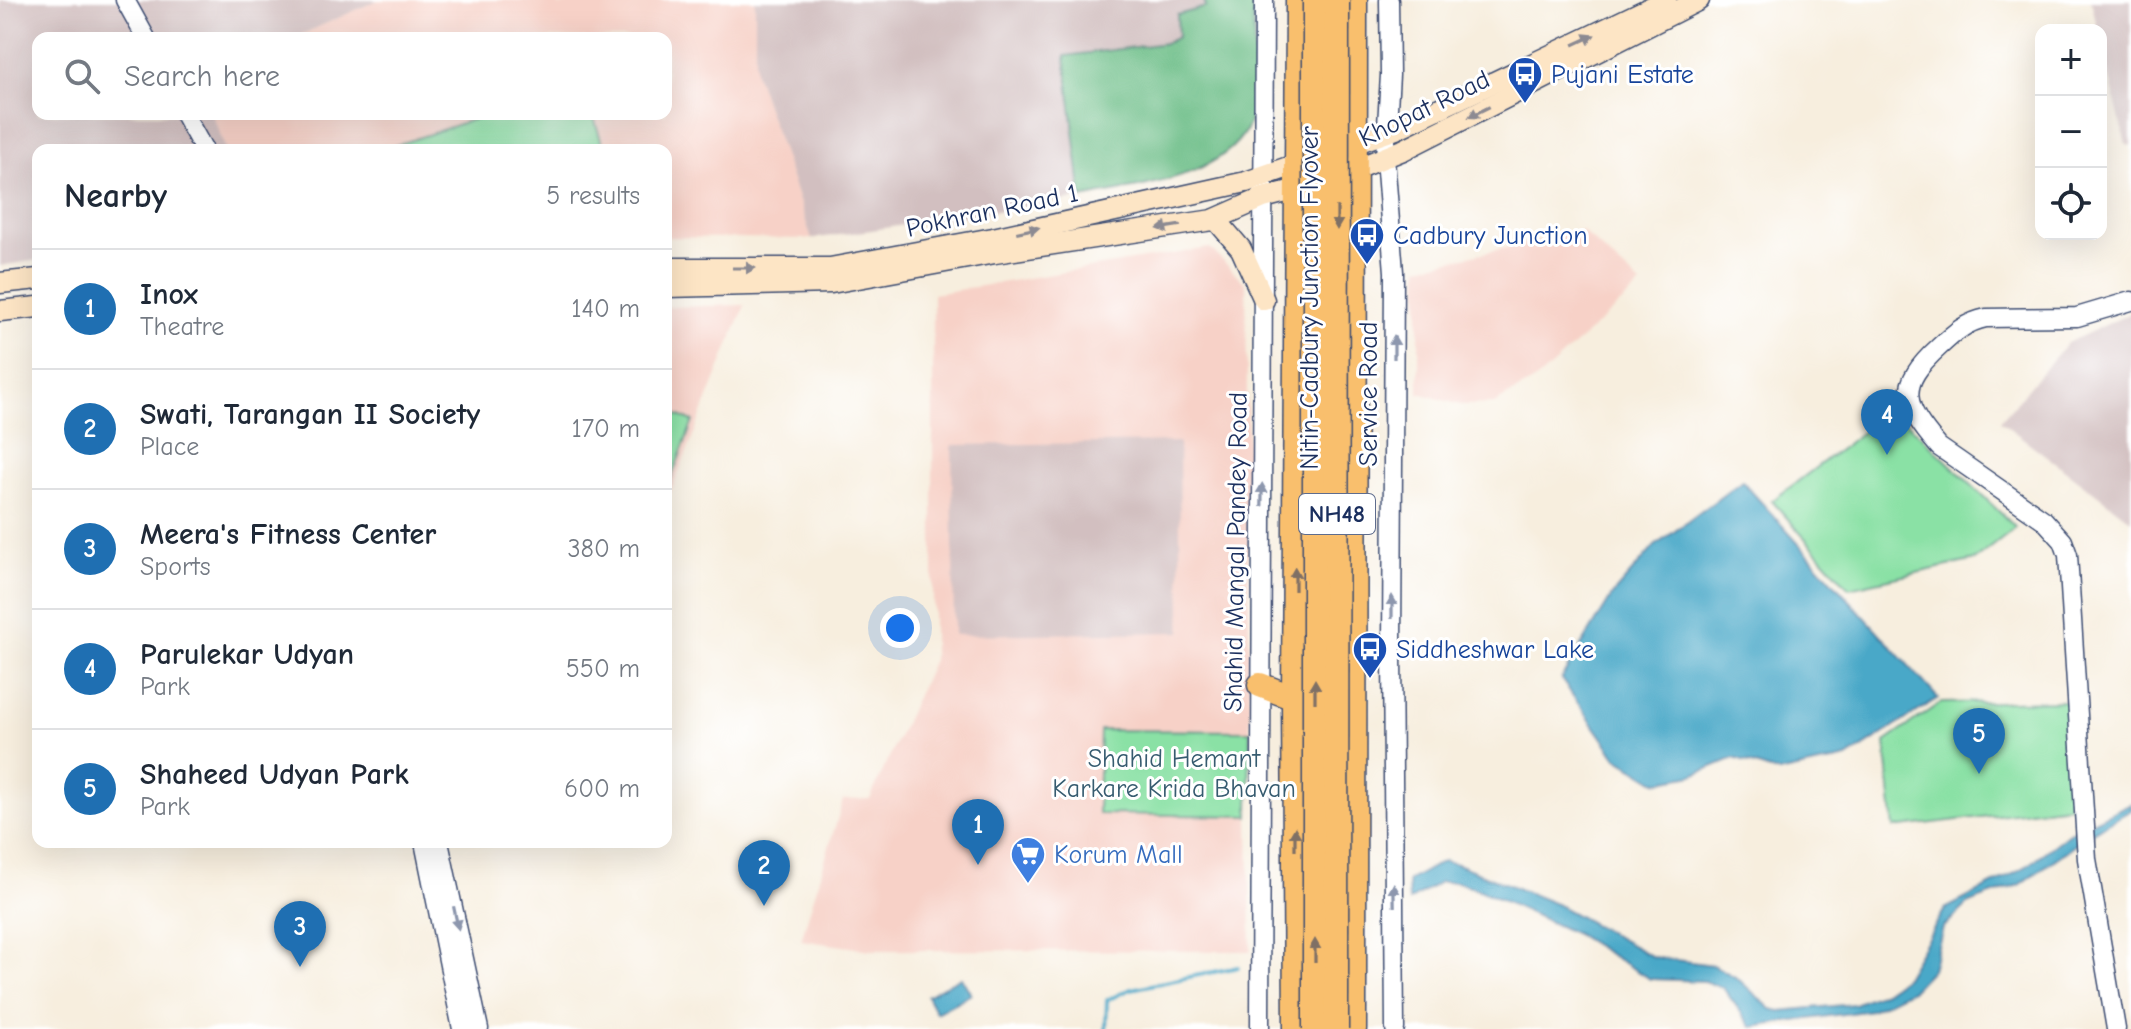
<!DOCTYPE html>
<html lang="en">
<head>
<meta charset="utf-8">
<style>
  body { margin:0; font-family:"Comic Neue",sans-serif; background:#f2f2f3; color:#1f2937 }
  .controls { position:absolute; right:24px; top:24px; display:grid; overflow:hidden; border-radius:16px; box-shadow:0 8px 32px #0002 }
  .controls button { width:72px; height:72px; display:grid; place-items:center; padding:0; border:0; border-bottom:2px solid #e0e1e3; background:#fff; color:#1f2937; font:40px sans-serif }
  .you { position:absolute; left:900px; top:628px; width:28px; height:28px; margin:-20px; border:6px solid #fff; border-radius:50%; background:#1a73e8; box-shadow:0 0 0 12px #1a73e833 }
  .badge { display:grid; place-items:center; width:52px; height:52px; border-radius:50%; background:#1f6fb2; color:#fff; font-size:26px; font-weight:700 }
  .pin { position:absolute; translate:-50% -66px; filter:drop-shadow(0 2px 4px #0008) }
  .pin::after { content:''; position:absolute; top:42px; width:28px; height:24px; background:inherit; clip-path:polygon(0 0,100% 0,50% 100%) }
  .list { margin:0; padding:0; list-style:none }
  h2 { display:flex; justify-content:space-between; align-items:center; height:104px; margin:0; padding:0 32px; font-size:34px }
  h2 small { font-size:26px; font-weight:400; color:#747a83 }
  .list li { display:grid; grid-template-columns:52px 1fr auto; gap:24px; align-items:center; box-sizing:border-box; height:120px; padding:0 32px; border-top:2px solid #e0e1e3 }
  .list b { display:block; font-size:30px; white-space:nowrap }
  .list p { margin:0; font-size:26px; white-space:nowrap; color:#747a83 }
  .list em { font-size:26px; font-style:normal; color:#747a83 }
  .icon { flex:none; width:44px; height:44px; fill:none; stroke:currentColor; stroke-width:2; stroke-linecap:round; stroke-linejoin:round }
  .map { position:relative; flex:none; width:2131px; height:1029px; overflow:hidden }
  .search { position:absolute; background:#fff; box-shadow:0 8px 32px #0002; left:32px; top:32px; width:640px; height:88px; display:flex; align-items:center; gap:20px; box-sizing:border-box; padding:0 28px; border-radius:16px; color:#747a83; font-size:30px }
  .panel { position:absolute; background:#fff; box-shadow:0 8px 32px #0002; left:32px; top:144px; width:640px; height:704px; border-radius:16px }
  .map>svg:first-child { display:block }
  .built { fill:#f7d1c7 }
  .industrial { fill:#d2bfc0 }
  .green { fill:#8ae1a5; stroke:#528882; stroke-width:2 }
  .forest { fill:#6fbf8a; stroke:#457774; stroke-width:2 }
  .water { fill:#49a8c8; stroke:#326c93; stroke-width:2 }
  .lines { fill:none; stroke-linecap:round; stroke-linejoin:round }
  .stream { stroke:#49a8c8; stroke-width:4 }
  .tertiary-casing { stroke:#3c4c71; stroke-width:21 }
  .secondary-casing { stroke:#3c4c71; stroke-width:23 }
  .trunk-casing { stroke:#3c4c71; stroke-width:27 }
  .tertiary { stroke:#fff; stroke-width:18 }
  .secondary { stroke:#fde5c5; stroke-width:20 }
  .trunk { stroke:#f9bf6d; stroke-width:24 }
  .trunk-bridge-casing { stroke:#3c4c71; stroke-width:27; stroke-linecap:butt }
  .trunk-bridge { stroke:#f9bf6d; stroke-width:24 }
  .oneway { fill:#8c8a92 }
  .oneway2 { fill:#7f7065 }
  .oneway3 { fill:#8d97ae }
  .labels { text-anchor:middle; stroke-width:6; stroke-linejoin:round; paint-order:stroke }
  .shield { fill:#fff; stroke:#5f6d8e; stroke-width:2 }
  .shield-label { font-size:24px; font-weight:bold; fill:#1b2f5e }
  .transit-label { font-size:26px; fill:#164399; stroke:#fff; text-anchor:start }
  .street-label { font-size:26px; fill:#1b2f5e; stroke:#fff }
  .park-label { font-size:26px; fill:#375c70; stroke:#fff }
  .shop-label { font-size:26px; fill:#366cbe; stroke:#fff; text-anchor:start }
</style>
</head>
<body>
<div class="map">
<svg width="2131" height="1029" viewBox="0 0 2131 1029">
  <rect width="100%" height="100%" fill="#fff"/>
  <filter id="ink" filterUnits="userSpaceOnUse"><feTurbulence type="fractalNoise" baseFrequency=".0125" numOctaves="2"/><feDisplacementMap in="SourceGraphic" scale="16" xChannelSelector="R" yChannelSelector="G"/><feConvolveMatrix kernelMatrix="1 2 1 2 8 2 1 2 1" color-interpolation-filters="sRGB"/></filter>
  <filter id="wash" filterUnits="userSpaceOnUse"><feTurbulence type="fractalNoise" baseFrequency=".006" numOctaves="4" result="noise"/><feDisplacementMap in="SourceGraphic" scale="32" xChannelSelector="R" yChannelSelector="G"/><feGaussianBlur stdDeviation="1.8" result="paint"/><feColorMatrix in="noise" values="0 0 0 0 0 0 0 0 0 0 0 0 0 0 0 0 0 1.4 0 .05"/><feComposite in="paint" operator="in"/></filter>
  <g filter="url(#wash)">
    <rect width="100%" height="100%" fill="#f7eede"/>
    <!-- built -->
    <g class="built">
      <polygon points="378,0 557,0 560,6 583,0 755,0 755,72 812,239 666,237 666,150 226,150 212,114 666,114 666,38 294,38"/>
      <polygon points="1582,231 1641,285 1537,379 1494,404 1461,405 1419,393 1419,267"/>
      <polygon points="1210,248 1246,284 1250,731 1100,730 1098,814 1249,816 1251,951 871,950 801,940 843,800 870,799 933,660 933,294"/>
      <polygon points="745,305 670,494 666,491 666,307"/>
    </g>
    <!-- industrial -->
    <g class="industrial">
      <polygon points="0,0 378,0 294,38 38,38 38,114 212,114 226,150 38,150 38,260 0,266"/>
      <polygon points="755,0 1253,0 1254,76 1248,127 1234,145 1213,162 1187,174 1082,198 812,239 755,72"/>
      <polygon points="2091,0 2131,0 2131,146 2126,145 2101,42 2101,30 2098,30"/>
      <polygon points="2131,313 2131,520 2000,421 2067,343"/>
      <polygon points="1179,442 1181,632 954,635 952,445"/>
    </g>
    <!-- green -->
    <g class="green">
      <polygon points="489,114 593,114 604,150 382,150"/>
      <polygon points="1893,409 2016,528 1975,560 1849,588 1772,501"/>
      <polygon points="666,411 693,421 668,487 666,485"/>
      <polygon points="2071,701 2069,806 1894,828 1885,742 1941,703"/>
      <polygon points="1100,730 1250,731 1249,816 1098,814"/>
    </g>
    <!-- forest -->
    <path class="forest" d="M1204 0H1253C1253 27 1258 107 1247 128 1220 179 1133 187 1082 198L1065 56 1166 43 1178 37 1177 15 1206 7Z"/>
    <!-- water -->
    <g class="water">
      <polygon points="1742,481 1938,698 1847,758 1779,773 1734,758 1693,775 1656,782 1617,758 1561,679 1613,594 1655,546"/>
      <polygon points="2131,803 2131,810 2094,831 2021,884 1969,903 1943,928 1932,969 1913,989 1871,1010 1752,1027 1723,988 1704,981 1650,979 1576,934 1482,891 1458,882 1440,882 1409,901 1408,881 1443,861 1457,864 1558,905 1653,957 1713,965 1737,978 1771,1009 1780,1011 1854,1004 1884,992 1905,977 1945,909 2023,869 2069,833"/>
      <polygon points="961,977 971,994 936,1013 927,996"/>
    </g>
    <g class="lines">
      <!-- stream -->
      <polyline class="stream" points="1106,1029 1107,1000 1131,989 1238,967"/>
    </g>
  </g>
  <g filter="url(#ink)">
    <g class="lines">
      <!-- tertiary casing -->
      <g class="tertiary-casing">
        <g id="tertiary">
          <polyline points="125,0 146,38"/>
          <polyline points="1389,0 1390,75 1385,158 1394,272 1392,651 1395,1029"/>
          <polyline points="184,114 204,150"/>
          <polyline points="424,842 462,1029"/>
          <polyline points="439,842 479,1029"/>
          <polyline points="1260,1029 1264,0"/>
          <path d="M2116 1029 2087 859 2068 555 2063 541 2044 520 1939 447C1903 405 1896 386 1939 347 1954 333 1966 322 1986 318L2077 317 2131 301"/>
        </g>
      </g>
      <!-- secondary casing -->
      <g class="secondary-casing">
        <g id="secondary">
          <polyline points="1342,148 1396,129 1666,0"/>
          <polyline points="1343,174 1403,150 1699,0"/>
          <polyline points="1213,220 1218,222 1241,249 1264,300"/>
          <polyline points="666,268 830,268 993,238 1246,182 1308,160"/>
          <polyline points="0,283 38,279"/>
          <polyline points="666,287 831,283 995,253 1213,220 1263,198 1309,186"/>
          <polyline points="0,311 38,307"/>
        </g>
      </g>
      <!-- trunk casing -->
      <g class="trunk-casing">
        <g id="trunk">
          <polyline points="1260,685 1294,698"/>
          <polyline points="1296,1029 1294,698 1298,0"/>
          <polyline points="1354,1029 1355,0"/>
        </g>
      </g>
      <!-- tertiary -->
      <use href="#tertiary" class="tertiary"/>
      <!-- secondary -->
      <use href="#secondary" class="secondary"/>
      <!-- trunk -->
      <use href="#trunk" class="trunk"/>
      <!-- trunk-bridge casing -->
      <g class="trunk-bridge-casing">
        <g id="trunk-bridge">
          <polyline points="1315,1029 1315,0"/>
          <polyline points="1336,1029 1337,0"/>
        </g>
      </g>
      <!-- trunk-bridge -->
      <use href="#trunk-bridge" class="trunk-bridge"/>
    </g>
    <!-- one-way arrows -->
    <defs><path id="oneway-solid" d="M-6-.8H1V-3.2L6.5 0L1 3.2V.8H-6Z" transform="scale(2)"/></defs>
    <g class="oneway">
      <use href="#oneway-solid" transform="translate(1584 40) rotate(-25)"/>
      <use href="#oneway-solid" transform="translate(1479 112) rotate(153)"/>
      <use href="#oneway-solid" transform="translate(1169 227) rotate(171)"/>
      <use href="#oneway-solid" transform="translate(1028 230) rotate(-12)"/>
      <use href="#oneway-solid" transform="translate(744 268)"/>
    </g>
    <g class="oneway2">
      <use href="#oneway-solid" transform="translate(1337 218) rotate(90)"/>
      <use href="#oneway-solid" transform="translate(1295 579) rotate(-90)"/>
      <use href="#oneway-solid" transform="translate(1315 691) rotate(-90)"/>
      <use href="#oneway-solid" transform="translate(1295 839) rotate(-90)"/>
      <use href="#oneway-solid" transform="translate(1315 951) rotate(-90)"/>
    </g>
    <g class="oneway3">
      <use href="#oneway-solid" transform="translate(1394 347) rotate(-90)"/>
      <use href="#oneway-solid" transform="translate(1262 495) rotate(-89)"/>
      <use href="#oneway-solid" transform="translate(1392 607) rotate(-90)"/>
      <use href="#oneway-solid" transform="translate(1394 895) rotate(-91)"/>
      <use href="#oneway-solid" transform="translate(456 918) rotate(78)"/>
    </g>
  </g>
  <!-- icons -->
  <defs>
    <g id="bus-pin" transform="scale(1.8)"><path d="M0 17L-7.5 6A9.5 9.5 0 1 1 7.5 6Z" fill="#1a4fb4" stroke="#fff"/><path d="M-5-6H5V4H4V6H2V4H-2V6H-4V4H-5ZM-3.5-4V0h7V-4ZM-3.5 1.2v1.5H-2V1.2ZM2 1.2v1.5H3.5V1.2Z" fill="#fff"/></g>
    <g id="supermarket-pin" transform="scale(1.8)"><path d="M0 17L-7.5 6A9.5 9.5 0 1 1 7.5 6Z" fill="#3f7fe0" stroke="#fff"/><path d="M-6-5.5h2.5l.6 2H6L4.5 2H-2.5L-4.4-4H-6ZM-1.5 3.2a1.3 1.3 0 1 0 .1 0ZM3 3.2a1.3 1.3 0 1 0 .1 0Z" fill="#fff"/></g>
  </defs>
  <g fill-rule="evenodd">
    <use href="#bus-pin" x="1525" y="74"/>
    <use href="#bus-pin" x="1367" y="235"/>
    <use href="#bus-pin" x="1370" y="649"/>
    <use href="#supermarket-pin" x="1028" y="854"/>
  </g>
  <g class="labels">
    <!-- shield labels -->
    <rect class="shield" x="1299" y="494" width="76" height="40" rx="6"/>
    <g class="shield-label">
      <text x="1337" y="522">NH48</text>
    </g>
    <!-- transit labels -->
    <g class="transit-label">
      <text x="1551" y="83">Pujani Estate</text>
      <text x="1393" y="244">Cadbury Junction</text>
      <text x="1396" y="658">Siddheshwar Lake</text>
    </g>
    <!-- street labels -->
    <g class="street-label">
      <text transform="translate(1424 108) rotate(-26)" y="9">Khopat Road</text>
      <text transform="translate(992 210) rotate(-12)" y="9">Pokhran Road 1</text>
      <text transform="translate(1309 298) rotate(-90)" y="9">Nitin-Cadbury Junction Flyover</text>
      <text transform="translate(1368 394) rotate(-90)" y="9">Service Road</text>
      <text transform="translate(1235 552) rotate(-89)" y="9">Shahid Mangal Pandey Road</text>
    </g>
    <!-- park labels -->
    <g class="park-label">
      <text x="1174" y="767">Shahid Hemant<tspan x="1174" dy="30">Karkare Krida Bhavan</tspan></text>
    </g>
    <!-- shop labels -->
    <g class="shop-label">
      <text x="1054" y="863">Korum Mall</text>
    </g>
  </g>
</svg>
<div class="controls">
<button>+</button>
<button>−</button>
<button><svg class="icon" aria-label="locate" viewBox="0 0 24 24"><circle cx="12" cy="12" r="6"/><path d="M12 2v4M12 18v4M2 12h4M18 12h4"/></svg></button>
</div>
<div class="you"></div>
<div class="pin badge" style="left:978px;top:865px">1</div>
<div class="pin badge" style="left:764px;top:906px">2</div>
<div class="pin badge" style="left:300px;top:967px">3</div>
<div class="pin badge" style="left:1887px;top:455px">4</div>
<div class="pin badge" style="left:1979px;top:774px">5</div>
<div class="search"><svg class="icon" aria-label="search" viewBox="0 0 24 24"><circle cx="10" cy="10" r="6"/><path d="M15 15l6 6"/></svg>Search here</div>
<section class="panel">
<h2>Nearby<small>5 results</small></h2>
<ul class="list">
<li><span class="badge">1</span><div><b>Inox</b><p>Theatre</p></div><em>140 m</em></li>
<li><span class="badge">2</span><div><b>Swati, Tarangan II Society</b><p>Place</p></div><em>170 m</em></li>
<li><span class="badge">3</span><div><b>Meera's Fitness Center</b><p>Sports</p></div><em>380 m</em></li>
<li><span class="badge">4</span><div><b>Parulekar Udyan</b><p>Park</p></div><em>550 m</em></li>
<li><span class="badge">5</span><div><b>Shaheed Udyan Park</b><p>Park</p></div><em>600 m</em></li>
</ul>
</section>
</div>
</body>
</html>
